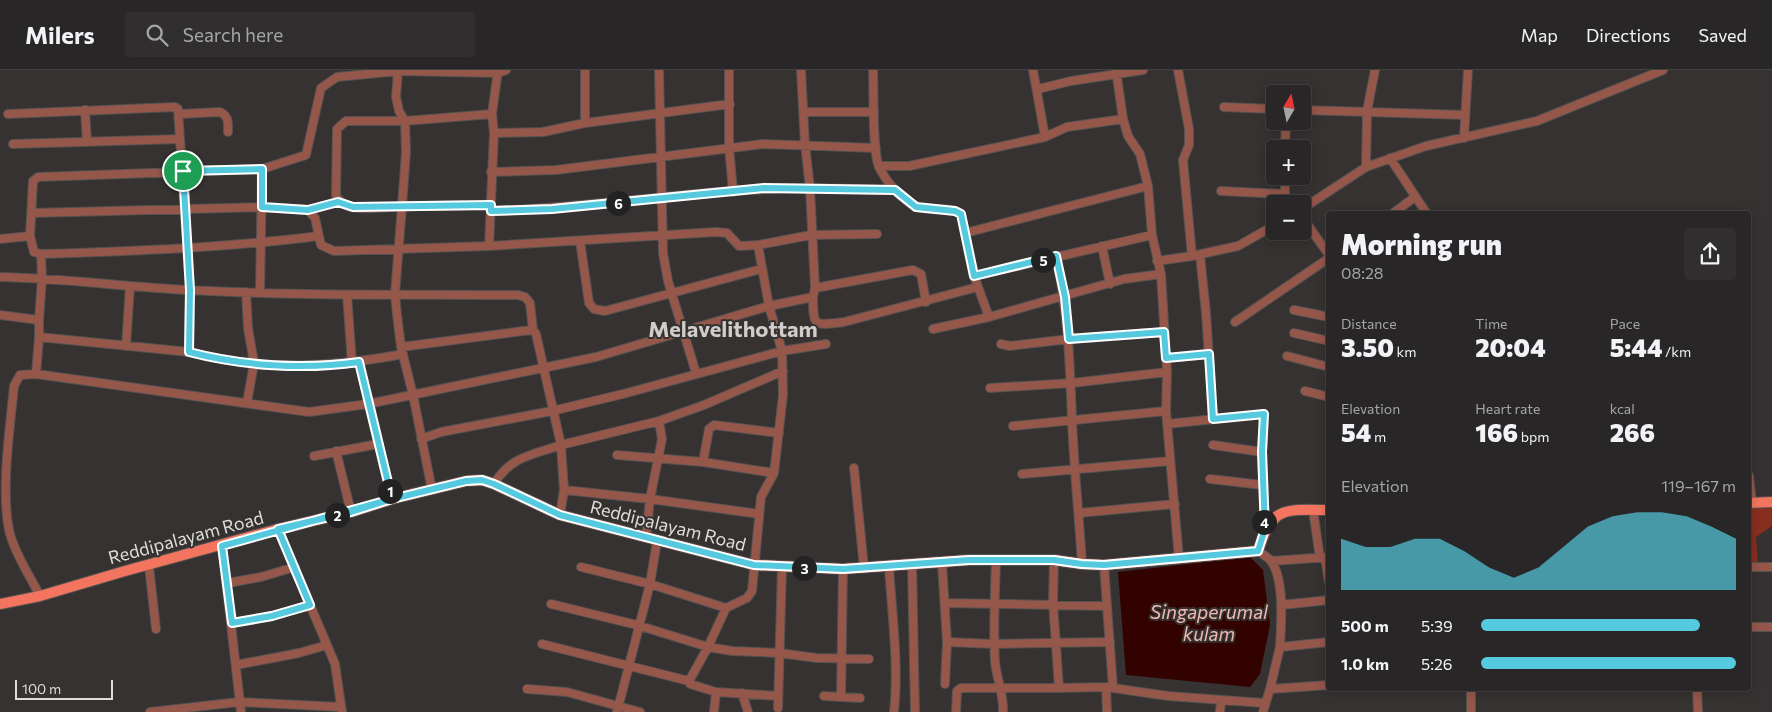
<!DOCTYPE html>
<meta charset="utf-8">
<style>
body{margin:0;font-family:Commissioner,sans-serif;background:#302e2e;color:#f1f3f6;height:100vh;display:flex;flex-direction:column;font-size:19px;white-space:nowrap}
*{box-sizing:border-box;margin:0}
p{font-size:16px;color:#a5a5a7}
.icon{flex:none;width:28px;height:28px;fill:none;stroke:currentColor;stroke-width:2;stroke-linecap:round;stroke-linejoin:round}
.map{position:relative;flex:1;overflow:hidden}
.details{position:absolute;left:1326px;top:141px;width:425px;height:480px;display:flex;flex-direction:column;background:#282626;border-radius:5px;box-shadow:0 2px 12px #0003,0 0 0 1px #444343}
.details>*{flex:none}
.needle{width:32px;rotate:9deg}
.tools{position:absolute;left:1266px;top:15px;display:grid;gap:10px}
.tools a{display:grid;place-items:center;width:45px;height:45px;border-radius:5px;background:#282626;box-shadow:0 2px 12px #0003,0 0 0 1px #444343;font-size:25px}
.scale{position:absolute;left:15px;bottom:12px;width:98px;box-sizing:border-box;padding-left:5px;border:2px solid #dfdddc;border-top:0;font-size:14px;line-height:18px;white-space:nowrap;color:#dfdddc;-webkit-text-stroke:4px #363232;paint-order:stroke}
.pin{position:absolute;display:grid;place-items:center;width:42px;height:42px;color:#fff;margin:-21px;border:2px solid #fff;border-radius:50%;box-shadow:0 1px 5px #0007}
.km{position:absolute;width:25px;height:25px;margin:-12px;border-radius:50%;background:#222;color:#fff;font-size:14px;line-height:25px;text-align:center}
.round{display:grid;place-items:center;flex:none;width:52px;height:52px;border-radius:5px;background:#302e2e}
.head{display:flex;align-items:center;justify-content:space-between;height:85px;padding:0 15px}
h1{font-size:28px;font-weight:800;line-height:38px}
.figures{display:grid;grid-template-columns:repeat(3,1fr);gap:8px;height:85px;padding:5px 15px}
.figures div{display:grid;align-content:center}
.figures b{font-size:25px;font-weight:800}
.figures small{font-size:14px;font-weight:400}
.figures p{font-size:14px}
.chart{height:140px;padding:10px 15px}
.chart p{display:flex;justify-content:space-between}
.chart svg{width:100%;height:90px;margin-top:5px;fill:#55cadf;opacity:.7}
ul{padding:0 15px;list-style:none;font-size:16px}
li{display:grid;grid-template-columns:80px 60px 1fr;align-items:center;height:38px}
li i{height:12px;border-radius:6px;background:#55cadf}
header{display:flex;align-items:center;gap:30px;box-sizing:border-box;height:70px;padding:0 25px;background:#282626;border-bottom:1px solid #444343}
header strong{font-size:24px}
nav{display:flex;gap:28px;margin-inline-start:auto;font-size:18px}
.search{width:350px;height:45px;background:#302e2e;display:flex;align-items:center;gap:12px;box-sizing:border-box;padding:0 18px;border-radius:5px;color:#a5a5a7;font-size:19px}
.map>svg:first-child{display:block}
</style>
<header>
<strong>Milers</strong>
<div class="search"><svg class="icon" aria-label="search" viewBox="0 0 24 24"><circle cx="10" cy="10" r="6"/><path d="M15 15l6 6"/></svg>Search here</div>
<nav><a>Map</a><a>Directions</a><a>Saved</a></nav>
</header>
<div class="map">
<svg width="1772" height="642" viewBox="0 0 1772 642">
<rect width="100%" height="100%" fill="#363232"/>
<path fill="#882e1f" d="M1772 435V456L1756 467 1758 497H1749V436Z"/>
<path fill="#320200" d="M1250 487 1263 500 1270 555 1260 604 1250 617 1126 605 1118 502Z"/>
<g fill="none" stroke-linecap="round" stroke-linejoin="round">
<defs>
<path id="minor" d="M398 0 396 27 399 41 405 51 406 82 402 136C384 137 343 145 336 125L337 59 346 51H405L492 44
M585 0V53
M659 0 663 183 668 211 696 303
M729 0V76L733 122
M873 0C874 21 872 80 879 97 886 111 901 130 916 136 930 143 947 135 961 144L974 206 1152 165
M1033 0 1045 67
M1116 0 1123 49 1128 66 1140 84 1148 116 1152 165 1161 204 1167 302 1166 341 1179 489
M1178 0 1189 59V75L1183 90 1192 186
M1038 19 1071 11 1143 0
M1224 37 1275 39
M85 40 87 72
M1302 40 1465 45
M804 42H874
M8 44 175 37 178 39 190 220 189 282C262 301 329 298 403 284
M180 44 220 42C229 46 228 53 228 62
M494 63 543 62 585 53 730 34
M1464 68 1468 0
M13 74 180 69
M1285 79 1286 51
M1390 88 1427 144
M879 96H909L1045 67 1067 57 1123 49
M1366 97 1367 41 1375 0
M262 99 306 85 321 18 337 7 398 1 498 3 506 0
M491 102 556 100 763 74 876 78
M1285 106V129L1290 134
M1221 121 1285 124
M1302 139 1366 97 1426 76 1537 51 1663 0
M308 140 338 132
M491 141C597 138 703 118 810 118L805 75 801 0
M32 143 262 137 308 140 315 148 321 175 334 181 489 176 716 162 727 163 739 176 758 175
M1392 144 1415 127
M1302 147 1329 185
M965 163 1148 116
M0 169 30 166
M580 171 589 233 594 239 605 241 761 199
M489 176 494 63 492 44 498 0
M1102 176 1110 214
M1200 185 1206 243 1213 349
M1056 186C1068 241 1070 294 1072 350 1074 398 1079 446 1082 494
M1157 191 1192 186 1238 176 1275 155
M974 206 989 247 1124 209 1161 204
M0 207C63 208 126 217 189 220 298 226 408 224 518 225L525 227 530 233 533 260
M815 218 810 118 895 120
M246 222 248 258 254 293 247 333
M260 222 262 99 38 107 33 111 30 166 34 182 41 184C134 181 226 178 318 166
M347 225 352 293
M813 227C813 257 814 256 844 252L978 217
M1294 240 1329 247
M0 245 39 250V267
M39 250 42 208 41 184
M1235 252 1329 188
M933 259 989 247
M1294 263 1329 271
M1001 274 1010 276 1069 269 1164 262
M126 276 130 216
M401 277 523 261 533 260 536 264 561 375C532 385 511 386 494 414
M1287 286 1329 297
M1166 288 1209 284
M359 292 392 429
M36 304 39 267 189 282
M990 318 1072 313 1167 302
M1305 321 1329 327
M659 351 704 335 783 301
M1167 354 1264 344 1262 382 1265 459
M1013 356 1166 341
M421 369 441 362 552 341 623 324 782 281 826 274
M1213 375 1262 382
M336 381 351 442
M617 385 703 392 774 403
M314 386 378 374
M703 392 709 359 714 355 779 363
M854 398 864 498
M1022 404 1170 391
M1749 406 1752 433
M1210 409 1263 415
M432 420 413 325 401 277 397 245 395 224 402 136 491 135
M564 420 561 375 659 351 662 369 650 429 646 468
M1313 440 1320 488
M1079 443 1175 434
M560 445 564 420 650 429 759 444
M278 459 335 594 342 642
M222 475 241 642
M1258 481C1262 484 1268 487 1271 491 1285 510 1281 554 1280 577L1329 572
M1325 488 1329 512
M996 490C995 524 993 558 995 592 997 610 1004 625 1003 642
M1054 490 1053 533 1059 618 1106 617 1168 626 1264 633
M1271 491 1329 487
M942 493 947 572 945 614
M912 495 915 642
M1104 495 1113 618
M149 496 156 559
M581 497 650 514 726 538 747 528 752 521 761 427 774 403 783 325 782 281 769 236 758 175 811 165 877 164
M889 497C892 545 899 594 894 642
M1749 497H1772
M228 513 261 507 295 497
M40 526C30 506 16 486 10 464 0 424 10 358 14 316L20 305 36 304 309 342 368 334 596 287 769 236 813 227 815 218 913 200 921 204 926 232
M945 533 1107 536
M551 534 637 555 708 577 732 581 779 583 817 588 869 589
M1281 535 1329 530
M726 538 708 577 689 611 690 614 716 622 778 626
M232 553 272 546 310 535
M1749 557H1772
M947 572 994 574 1110 572
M542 574 689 611
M236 595 299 583 327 575
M1106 617 1107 642
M527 619 567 622 640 642
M1270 619 1280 577
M1697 619 1698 642
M742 623 748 642
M824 626 860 628
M841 627 843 499
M778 638 782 497
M150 642 239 632 341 637
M617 642 650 514 657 471
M714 642 716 622
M956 642 957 621 961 618H1059
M1220 642 1221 630
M1263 642 1270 619 1329 615
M1471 642V619"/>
<path id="major" d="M1749 433 1772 432
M0 534 40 526 125 501 278 459 351 442 392 429 466 411 482 410 494 414 560 445 754 495 843 499 969 490H1054L1082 494 1104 495 1258 481C1272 435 1285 440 1329 440"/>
</defs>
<use href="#minor" stroke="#545151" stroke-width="10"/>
<use href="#major" stroke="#545151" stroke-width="12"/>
<use href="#minor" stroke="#96574b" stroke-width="8"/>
<use href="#major" stroke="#f4755f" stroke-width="10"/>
</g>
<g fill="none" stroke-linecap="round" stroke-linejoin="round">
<defs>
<path id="route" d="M183 101 190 220 189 282C243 296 304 300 359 292L392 429 351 442 278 459 310 535 272 546 232 553 222 476 392 429 466 411 482 410 494 414 560 445 754 495 843 499 969 490H1054L1082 494 1104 495 1258 481 1265 459 1262 382 1264 344 1213 349 1209 284 1166 288 1164 262 1069 269 1065 227 1056 186 974 206 961 144 955 141 916 137 895 120 764 118 552 139 491 141V135L353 137 338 132 308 140 262 137V99L183 101"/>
</defs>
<use href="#route" stroke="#fff" stroke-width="10"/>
<use href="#route" stroke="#55cadf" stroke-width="6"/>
</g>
<g text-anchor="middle" stroke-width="4" stroke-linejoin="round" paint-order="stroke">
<g font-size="18" fill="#dfdddc" stroke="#363232">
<text transform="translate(668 456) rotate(14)" y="6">Reddipalayam Road</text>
<text transform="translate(186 468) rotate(-15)" y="6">Reddipalayam Road</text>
</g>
<g font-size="19" font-style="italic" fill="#efb9af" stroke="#363232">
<text x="1209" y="549">Singaperumal<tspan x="1209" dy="22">kulam</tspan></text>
</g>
<g font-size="22" font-weight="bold" fill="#d1cdcc" stroke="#363232">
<text x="733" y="267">Melavelithottam</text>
</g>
</g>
</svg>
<div class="tools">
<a><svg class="needle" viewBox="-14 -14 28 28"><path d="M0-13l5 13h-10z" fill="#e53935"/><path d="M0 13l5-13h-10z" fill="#a5a5a7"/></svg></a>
<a>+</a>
<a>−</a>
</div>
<div class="scale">100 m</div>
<div class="pin" style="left:183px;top:101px;background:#1e9e55"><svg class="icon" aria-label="arrive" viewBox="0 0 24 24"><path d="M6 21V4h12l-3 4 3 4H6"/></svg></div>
<b class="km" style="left:390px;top:421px">1</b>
<b class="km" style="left:337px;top:445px">2</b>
<b class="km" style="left:804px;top:498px">3</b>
<b class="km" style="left:1264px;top:452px">4</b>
<b class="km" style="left:1043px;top:190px">5</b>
<b class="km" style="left:618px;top:133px">6</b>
<section class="details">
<div class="head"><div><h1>Morning run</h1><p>08:28</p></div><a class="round"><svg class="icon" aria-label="share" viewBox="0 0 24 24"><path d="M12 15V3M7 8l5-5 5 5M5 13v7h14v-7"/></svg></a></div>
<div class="figures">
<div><p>Distance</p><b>3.50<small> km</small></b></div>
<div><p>Time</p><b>20:04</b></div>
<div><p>Pace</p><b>5:44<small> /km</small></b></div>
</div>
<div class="figures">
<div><p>Elevation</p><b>54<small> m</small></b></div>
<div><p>Heart rate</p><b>166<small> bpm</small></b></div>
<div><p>kcal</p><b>266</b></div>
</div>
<div class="chart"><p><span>Elevation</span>119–167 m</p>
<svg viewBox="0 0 160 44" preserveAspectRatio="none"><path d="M0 44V19L10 23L20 23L30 19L40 19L50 25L60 33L70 38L80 33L90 23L100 13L110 8L120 6L130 6L140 8L150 13L160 19V44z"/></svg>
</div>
<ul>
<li><b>500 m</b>5:39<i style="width:86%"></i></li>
<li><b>1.0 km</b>5:26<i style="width:100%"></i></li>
</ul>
</section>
</div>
